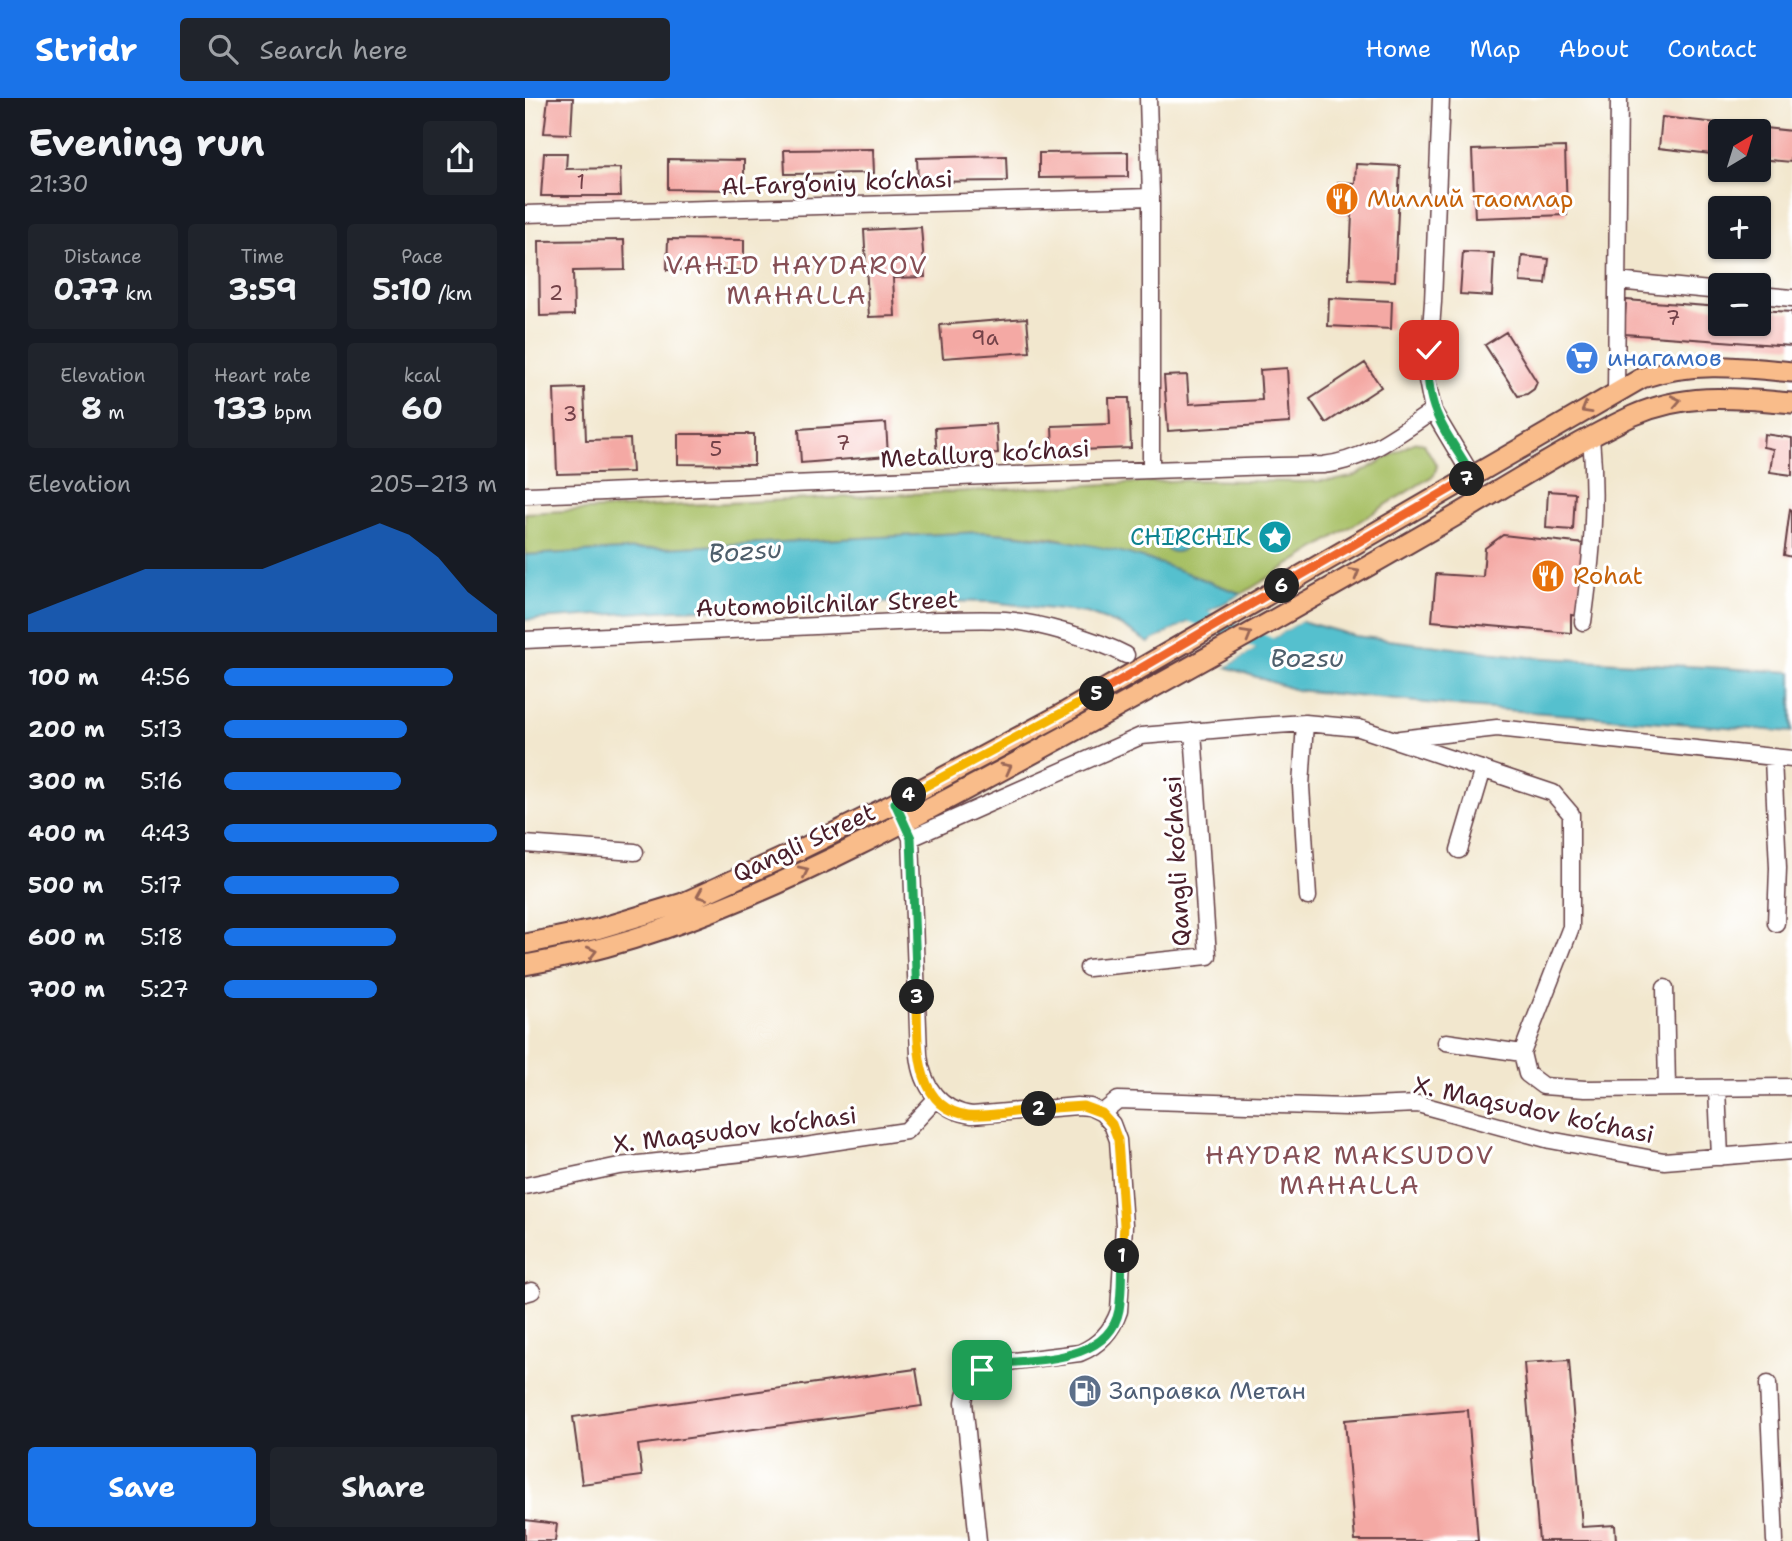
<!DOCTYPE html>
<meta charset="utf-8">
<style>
body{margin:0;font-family:"Shantell Sans",sans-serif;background:#20242c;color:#f1f3f6;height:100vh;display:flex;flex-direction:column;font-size:26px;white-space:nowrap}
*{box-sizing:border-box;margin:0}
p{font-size:23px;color:#9ea1a6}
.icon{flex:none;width:38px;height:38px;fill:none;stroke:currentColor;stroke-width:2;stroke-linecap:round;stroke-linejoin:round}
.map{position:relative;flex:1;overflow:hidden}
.details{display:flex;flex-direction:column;background:#171b24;width:525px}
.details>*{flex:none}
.needle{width:46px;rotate:38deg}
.buttons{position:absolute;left:1183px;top:21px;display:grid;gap:14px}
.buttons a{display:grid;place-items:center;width:63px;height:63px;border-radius:7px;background:#171b24;box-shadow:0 2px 5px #0004;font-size:35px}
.pin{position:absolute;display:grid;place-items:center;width:60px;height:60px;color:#fff;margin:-30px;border-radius:14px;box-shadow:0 4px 10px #0006}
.km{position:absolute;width:35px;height:35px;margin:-18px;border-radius:50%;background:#222;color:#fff;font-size:19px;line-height:35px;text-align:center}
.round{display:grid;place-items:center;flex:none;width:74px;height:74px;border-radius:7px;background:#20242c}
.head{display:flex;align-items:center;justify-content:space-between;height:119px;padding:0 28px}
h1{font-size:38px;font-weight:700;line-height:52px}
.figures{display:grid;grid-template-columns:repeat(3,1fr);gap:10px;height:119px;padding:7px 28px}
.figures div{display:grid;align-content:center;border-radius:7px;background:#20242c;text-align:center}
.figures b{font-size:30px;font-weight:700}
.figures small{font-size:19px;font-weight:400}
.figures p{font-size:19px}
.chart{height:196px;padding:14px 28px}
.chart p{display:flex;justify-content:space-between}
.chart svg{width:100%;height:126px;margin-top:7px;fill:#1a73e8;opacity:.7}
.cta{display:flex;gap:14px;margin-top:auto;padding:14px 28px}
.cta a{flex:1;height:80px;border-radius:7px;background:#1a73e8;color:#fff;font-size:28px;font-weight:700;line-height:80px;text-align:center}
.cta a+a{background:#20242c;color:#f1f3f6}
ul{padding:0 28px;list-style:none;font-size:23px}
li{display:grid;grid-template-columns:112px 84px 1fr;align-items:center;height:52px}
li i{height:18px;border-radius:9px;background:#1a73e8}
header{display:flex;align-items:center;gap:42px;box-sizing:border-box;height:98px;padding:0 35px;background:#1a73e8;color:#fff}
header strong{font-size:33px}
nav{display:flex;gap:38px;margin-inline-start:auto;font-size:24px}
.search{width:490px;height:63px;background:#20242c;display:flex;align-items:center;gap:18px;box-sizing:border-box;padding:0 24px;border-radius:7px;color:#9ea1a6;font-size:26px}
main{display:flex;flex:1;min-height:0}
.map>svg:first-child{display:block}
</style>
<header>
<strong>Stridr</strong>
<div class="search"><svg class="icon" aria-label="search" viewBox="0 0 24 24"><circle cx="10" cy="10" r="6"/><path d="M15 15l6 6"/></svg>Search here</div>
<nav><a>Home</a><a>Map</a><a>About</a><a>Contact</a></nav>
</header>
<main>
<section class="details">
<div class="head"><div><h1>Evening run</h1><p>21:30</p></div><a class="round"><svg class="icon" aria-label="share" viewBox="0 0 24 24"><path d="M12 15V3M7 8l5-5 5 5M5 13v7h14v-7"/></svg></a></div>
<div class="figures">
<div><p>Distance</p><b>0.77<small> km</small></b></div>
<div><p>Time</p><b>3:59</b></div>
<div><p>Pace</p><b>5:10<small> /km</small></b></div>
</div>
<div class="figures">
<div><p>Elevation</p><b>8<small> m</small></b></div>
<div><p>Heart rate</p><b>133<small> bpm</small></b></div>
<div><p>kcal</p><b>60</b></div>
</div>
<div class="chart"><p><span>Elevation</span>205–213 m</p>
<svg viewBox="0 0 160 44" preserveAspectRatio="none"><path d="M0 44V38L10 34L20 30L30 26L40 22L50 22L60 22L70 22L80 22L90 18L100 14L110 10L120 6L130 10L140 18L150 30L160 38V44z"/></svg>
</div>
<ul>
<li><b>100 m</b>4:56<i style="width:84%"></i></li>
<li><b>200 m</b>5:13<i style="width:67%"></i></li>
<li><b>300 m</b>5:16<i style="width:65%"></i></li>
<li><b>400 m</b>4:43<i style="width:100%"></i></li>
<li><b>500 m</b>5:17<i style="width:64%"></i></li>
<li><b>600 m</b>5:18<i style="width:63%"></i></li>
<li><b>700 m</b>5:27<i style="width:56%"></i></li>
</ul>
<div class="cta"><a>Save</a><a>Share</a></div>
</section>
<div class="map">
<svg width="1267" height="1443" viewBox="0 0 1267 1443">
<rect width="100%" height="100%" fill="#fff"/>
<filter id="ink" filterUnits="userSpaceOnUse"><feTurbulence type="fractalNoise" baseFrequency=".0143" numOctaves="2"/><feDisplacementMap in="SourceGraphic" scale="14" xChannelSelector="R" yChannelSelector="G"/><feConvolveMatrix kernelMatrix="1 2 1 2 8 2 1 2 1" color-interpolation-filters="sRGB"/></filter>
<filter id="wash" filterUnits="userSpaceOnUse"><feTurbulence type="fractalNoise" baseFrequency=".00686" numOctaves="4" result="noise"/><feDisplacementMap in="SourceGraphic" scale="28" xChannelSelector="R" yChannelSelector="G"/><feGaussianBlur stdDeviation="1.57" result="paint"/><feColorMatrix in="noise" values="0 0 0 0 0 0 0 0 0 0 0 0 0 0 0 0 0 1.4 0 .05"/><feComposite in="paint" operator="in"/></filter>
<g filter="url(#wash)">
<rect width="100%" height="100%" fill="#f2e7ce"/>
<path fill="#a7c065" stroke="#787048" stroke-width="2" d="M893 344 899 346 912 368 909 377 717 496 622 461 526 439 456 434 0 457V415L666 382 779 384 812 382 830 378 888 345Z"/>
<path fill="#54c0ce" stroke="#4f707c" stroke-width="2" d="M638 442a12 12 0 1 1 24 0a12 12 0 1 1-24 0Z
M456 434C512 438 567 444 621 461 654 471 685 485 717 496L624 545 595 527 561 515 466 504 410 503 149 512 0 522V457Z
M776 523 830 538 1004 559 1267 574V634L941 609 771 592 701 569Z"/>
<path fill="#f2e7ce" d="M720 495 719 499 628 547 624 545Z
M775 520 780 521 701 569H697Z"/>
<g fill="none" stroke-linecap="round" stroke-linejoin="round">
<path stroke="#54c0ce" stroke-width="16" d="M657 512 760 554"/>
</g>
<g id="blocks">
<path fill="#f4a9a4" d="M23 0H48L46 36 19 35Z
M1137 19 1267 33 1266 64 1234 61V33H1195V57L1134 50Z
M1040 49 1042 117 950 120 947 52Z
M348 51 349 75 260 76 259 52Z
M603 54V79L514 80V55Z
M19 55H42L41 71 95 70 96 98H16Z
M481 58 482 83 393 84 392 60Z
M143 61 219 62V92L143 91Z
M831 66 875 68 870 183 824 181 827 117 812 116 813 84 830 85Z
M396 129 400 179 368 180 370 218 344 219 339 132Z
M143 141 219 142V172H142Z
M99 142 100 172 48 173 49 217 15 218 14 143Z
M938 154 969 155 967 198 935 196Z
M997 158 1024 161 1021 186 995 184Z
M804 200 867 203 866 231 803 228Z
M1101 202 1195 209V226H1234V212L1267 214V248L1099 236Z
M502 220 505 254 418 260 415 227Z
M981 234 1012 284 1009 291 1002 296 993 298 960 247Z
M840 265 856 289 801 325 785 301Z
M762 270 765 325 643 333 639 278 662 277 664 306 737 302 735 272Z
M59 290 61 342 105 341 107 374 32 376 29 291Z
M584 300H604L606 350 528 353 527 328 585 326Z
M361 325 363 358 276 365 274 331Z
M471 326 473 355 412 359 410 330Z
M153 336H229V367L153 366Z
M1239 336 1267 340V377L1245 374 1248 351 1238 349Z
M1023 393 1050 395 1048 432 1021 430Z
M1265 411 1267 412V459L1259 457Z
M978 437 1060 446 1052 518 1046 517V535L907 523 911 476 958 479 960 450Z
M1044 1262 1057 1429 1090 1427 1091 1443H1014L999 1265Z
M391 1271 397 1308 113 1347 117 1378 57 1386 48 1319Z
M943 1312 953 1443H830L820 1322Z
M0 1422 32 1426 30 1443H0Z"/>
</g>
</g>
<g filter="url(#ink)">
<use href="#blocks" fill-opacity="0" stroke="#633d43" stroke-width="2"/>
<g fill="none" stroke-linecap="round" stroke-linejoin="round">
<defs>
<path id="minor" d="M623 0 626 99V371
M916 0 908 204 902 282 908 313 947 378
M0 116 626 99
M1092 183 1195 193
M1234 197 1267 200
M1091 293 1094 0
M0 397C266 387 532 373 798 367 840 363 874 335 908 313
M1058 524C1067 459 1072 404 1066 339
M0 542 413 522C435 522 458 521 480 522 514 525 571 541 601 557
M780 625 776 688 783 799
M875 641 972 630 1267 661
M1248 660 1253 770 1251 825
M382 731 386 740 394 957C397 988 415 1013 447 1017L552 1008 565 1009 577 1015 587 1026 593 1042 599 1127 594 1213C587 1233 574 1247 555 1255 538 1257 522 1259 505 1261 474 1265 444 1265 439 1304L453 1443
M386 740 616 638 735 628 780 625 834 630 1028 695 1046 716V829L997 955 1002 976 1018 988 1060 991 1267 989
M0 746 110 754
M934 752 958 671
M563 870 683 858 668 633
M1140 890 1142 990
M921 944 997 955
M1192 990 1195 1059
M577 1015 593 1002 822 1009 893 1006 1025 1042 1139 1063 1267 1053
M0 1088 94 1068 267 1050 381 1033 412 1000
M0 1195 7 1193
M1243 1286 1250 1443"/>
<path id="major" d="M0 846 72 831 158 805 266 756 370 705 535 617 1117 280C1166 263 1216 269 1267 274
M0 867C156 840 299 767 438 693 594 610 748 523 901 435 970 396 1036 352 1107 318 1162 294 1209 300 1267 305"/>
</defs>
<use href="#minor" stroke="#633d43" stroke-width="19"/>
<use href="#major" stroke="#633d43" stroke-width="23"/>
<use href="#minor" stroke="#fff" stroke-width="16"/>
<use href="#major" stroke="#f9bc8a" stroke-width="19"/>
</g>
<defs><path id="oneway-chevron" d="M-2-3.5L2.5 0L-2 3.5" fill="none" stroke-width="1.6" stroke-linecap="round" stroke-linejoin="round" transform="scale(1.75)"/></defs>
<g stroke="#996656">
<use href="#oneway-chevron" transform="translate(1151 303) rotate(-12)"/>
<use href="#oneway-chevron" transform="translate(1061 311) rotate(150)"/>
<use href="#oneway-chevron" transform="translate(830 475) rotate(-30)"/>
<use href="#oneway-chevron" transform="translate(722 537) rotate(-30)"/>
<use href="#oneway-chevron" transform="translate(482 670) rotate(-28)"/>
<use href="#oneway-chevron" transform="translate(279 773) rotate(-25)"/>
<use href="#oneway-chevron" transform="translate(176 797) rotate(157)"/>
<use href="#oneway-chevron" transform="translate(67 854) rotate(-14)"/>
</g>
</g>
<g fill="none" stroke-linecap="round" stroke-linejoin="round" filter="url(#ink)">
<defs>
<path id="split-1" d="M457 1272 470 1266C510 1261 584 1265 594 1212 597 1195 596 1176 597 1158"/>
<path id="split-2" d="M514 1011 558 1008 577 1015 587 1026 593 1042 599 1127 597 1158"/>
<path id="split-3" d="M392 899C393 939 387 1011 443 1017 465 1019 491 1013 514 1011"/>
<path id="split-4" d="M384 697 370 705 386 740 392 899"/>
<path id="split-5" d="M384 697 572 596"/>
<path id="split-6" d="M572 596 757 488"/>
<path id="split-7" d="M757 488 942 381"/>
<path id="split-8" d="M904 252C898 310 919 330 947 377L942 381"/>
</defs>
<use href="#split-1" stroke="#fff" stroke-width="14"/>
<use href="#split-2" stroke="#fff" stroke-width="14"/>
<use href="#split-3" stroke="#fff" stroke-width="14"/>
<use href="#split-4" stroke="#fff" stroke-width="14"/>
<use href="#split-5" stroke="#fff" stroke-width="14"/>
<use href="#split-6" stroke="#fff" stroke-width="14"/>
<use href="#split-7" stroke="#fff" stroke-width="14"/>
<use href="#split-8" stroke="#fff" stroke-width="14"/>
<use href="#split-1" stroke="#22a559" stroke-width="9"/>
<use href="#split-2" stroke="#f5b400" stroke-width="9"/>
<use href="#split-3" stroke="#f5b400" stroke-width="9"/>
<use href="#split-4" stroke="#22a559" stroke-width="9"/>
<use href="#split-5" stroke="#f5b400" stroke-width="9"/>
<use href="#split-6" stroke="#f0652b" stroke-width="9"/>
<use href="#split-7" stroke="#f0652b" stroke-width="9"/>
<use href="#split-8" stroke="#22a559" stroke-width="9"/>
</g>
<defs>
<symbol id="restaurant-disc" viewBox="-11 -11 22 22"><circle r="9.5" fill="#e8710a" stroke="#fff"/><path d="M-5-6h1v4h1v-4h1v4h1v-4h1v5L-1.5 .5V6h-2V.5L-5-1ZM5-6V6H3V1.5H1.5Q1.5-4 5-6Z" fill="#fff"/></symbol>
<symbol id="supermarket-disc" viewBox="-11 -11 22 22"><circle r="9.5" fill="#3f7fe0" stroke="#fff"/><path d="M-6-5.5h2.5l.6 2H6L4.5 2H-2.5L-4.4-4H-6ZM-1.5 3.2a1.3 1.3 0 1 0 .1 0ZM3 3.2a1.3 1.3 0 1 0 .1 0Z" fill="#fff"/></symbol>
<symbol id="sight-disc" viewBox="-11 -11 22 22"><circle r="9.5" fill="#0f9aa8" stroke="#fff"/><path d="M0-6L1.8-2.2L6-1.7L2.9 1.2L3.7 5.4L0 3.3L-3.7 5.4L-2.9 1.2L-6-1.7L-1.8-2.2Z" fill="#fff"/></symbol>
<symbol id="fuel-disc" viewBox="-11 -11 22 22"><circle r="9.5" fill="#5c6f8a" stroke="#fff"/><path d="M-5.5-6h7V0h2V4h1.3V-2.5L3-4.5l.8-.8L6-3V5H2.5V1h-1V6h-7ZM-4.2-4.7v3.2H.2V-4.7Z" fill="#fff"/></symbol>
</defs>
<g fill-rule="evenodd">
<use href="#restaurant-disc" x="798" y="82" width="38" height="38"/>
<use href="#supermarket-disc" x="1038" y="241" width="38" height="38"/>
<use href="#sight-disc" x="731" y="420" width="38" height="38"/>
<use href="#restaurant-disc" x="1004" y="459" width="38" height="38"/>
<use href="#fuel-disc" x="541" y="1274" width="38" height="38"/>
</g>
<g text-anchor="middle" stroke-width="6" stroke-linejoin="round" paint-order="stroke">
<g font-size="21" fill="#744249">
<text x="56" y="91">1</text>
<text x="31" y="202">2</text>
<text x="1148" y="227">7</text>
<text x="460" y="247">9а</text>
<text x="45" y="323">3</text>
<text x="318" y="352">7</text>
<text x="191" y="358">5</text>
</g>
<g font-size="24" fill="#4a1f2b" stroke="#fff">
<text transform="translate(312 85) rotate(-2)" y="8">Al-Farg‘oniy ko‘chasi</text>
<text transform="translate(460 356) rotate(-3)" y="8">Metallurg ko‘chasi</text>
<text transform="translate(302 506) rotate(-2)" y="8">Automobilchilar Street</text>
<text transform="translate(279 745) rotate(-25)" y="8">Qangli Street</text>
<text transform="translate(652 763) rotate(-93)" y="8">Qangli ko‘chasi</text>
<text transform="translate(1009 1012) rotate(12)" y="8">X. Maqsudov ko‘chasi</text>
<text transform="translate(210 1032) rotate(-7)" y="8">X. Maqsudov ko‘chasi</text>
</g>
<g font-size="24" fill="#c56008" stroke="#fff" text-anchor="start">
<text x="842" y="109">Миллий таомлар</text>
<text x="1048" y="486">Rohat</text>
</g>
<g font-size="24" fill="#366cbe" stroke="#fff" text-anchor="start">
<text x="1082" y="268">инагамов</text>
</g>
<g font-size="24" fill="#0d838f" stroke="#fff" text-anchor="end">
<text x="726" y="447">CHIRCHIK</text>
</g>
<g font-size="24" fill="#4e5e75" stroke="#fff" text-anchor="start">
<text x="584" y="1301">Заправка Метан</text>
</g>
<g font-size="26" letter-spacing="2" fill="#864f55" stroke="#fff">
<text x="272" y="176">VAHID HAYDAROV<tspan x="272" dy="30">MAHALLA</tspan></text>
<text x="825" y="1066">HAYDAR MAKSUDOV<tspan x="825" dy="30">MAHALLA</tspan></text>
</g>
<g font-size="26" font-style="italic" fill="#4e5f6c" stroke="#fff">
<text transform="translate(220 453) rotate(-4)" y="9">Bozsu</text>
<text x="782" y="569">Bozsu</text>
</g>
</g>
</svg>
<div class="buttons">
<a><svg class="needle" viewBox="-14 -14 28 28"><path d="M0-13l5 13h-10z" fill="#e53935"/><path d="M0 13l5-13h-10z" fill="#9ea1a6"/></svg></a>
<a>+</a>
<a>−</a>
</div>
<div class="pin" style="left:457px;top:1272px;background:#1e9e55"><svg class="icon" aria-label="arrive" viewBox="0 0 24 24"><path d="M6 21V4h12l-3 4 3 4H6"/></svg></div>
<div class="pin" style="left:904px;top:252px;background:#d93025"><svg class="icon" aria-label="check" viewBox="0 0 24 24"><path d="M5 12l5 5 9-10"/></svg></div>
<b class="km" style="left:597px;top:1158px">1</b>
<b class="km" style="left:514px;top:1011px">2</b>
<b class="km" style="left:392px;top:899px">3</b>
<b class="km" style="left:384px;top:697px">4</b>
<b class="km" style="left:572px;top:596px">5</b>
<b class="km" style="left:757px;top:488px">6</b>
<b class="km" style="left:942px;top:381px">7</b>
</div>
</main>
